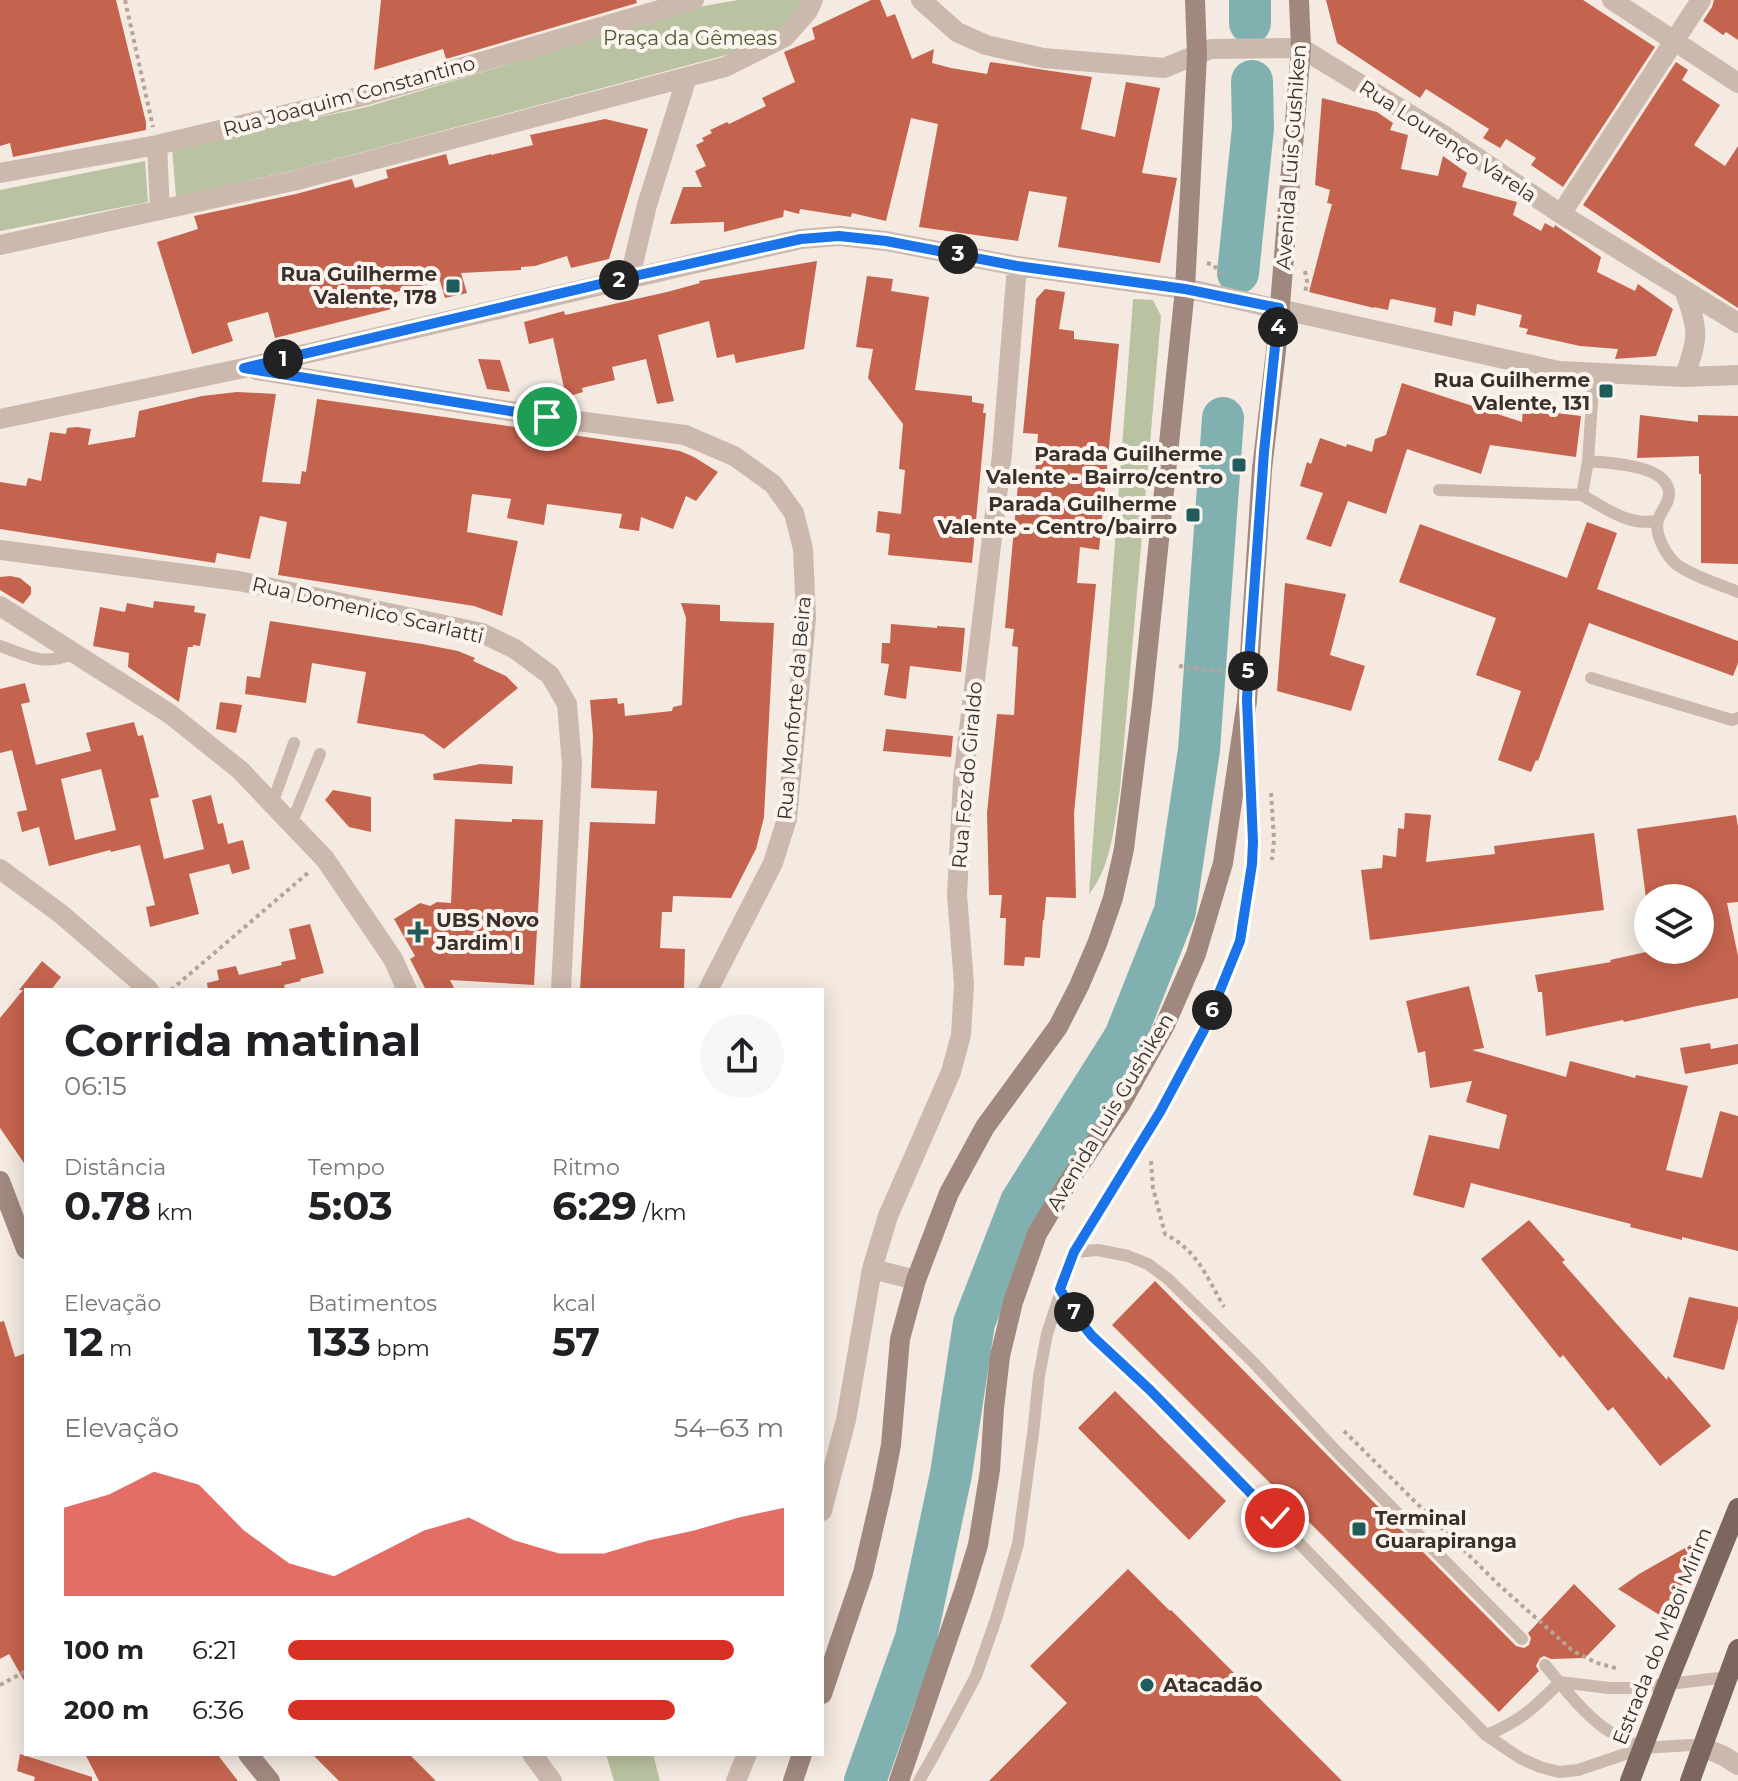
<!DOCTYPE html>
<html lang="pt">
<meta charset="utf-8">
<style>
body{margin:0;font-family:Montserrat,sans-serif;background:#f6f6f6;color:#202124;height:100vh;display:flex;flex-direction:column;font-size:30px;white-space:nowrap}
*{box-sizing:border-box;margin:0}
p{font-size:26px;color:#757577}
.icon{flex:none;width:44px;height:44px;fill:none;stroke:currentColor;stroke-width:2;stroke-linecap:round;stroke-linejoin:round}
.map{position:relative;flex:1;overflow:hidden}
.side{position:absolute;left:24px;top:988px;width:800px;height:768px;display:flex;flex-direction:column;background:#fff;border-radius:0px;box-shadow:0 4px 20px #0003}
.side>*{flex:none}
.fabs{position:absolute;left:1634px;top:884px;display:grid;gap:16px}
.fabs a{display:grid;place-items:center;width:80px;height:80px;border-radius:50%;background:#fff;box-shadow:0 4px 20px #0003;font-size:40px}
.pin{position:absolute;display:grid;place-items:center;width:68px;height:68px;color:#fff;margin:-34px;border:4px solid #fff;border-radius:50%;box-shadow:0 2px 8px #0007}
.km{position:absolute;width:40px;height:40px;margin:-20px;border-radius:50%;background:#222;color:#fff;font-size:22px;line-height:40px;text-align:center}
.round{display:grid;place-items:center;flex:none;width:84px;height:84px;border-radius:42px;background:#f6f6f6}
.head{display:flex;align-items:center;justify-content:space-between;height:136px;padding:0 40px}
h1{font-size:44px;font-weight:700;line-height:60px}
.stats{display:grid;grid-template-columns:repeat(3,1fr);gap:12px;height:136px;padding:8px 40px}
.stats div{display:grid;align-content:center}
.stats b{font-size:40px;font-weight:700}
.stats small{font-size:22px;font-weight:400}
.stats p{font-size:22px}
.chart{height:224px;padding:16px 40px}
.chart p{display:flex;justify-content:space-between}
.chart svg{width:100%;height:144px;margin-top:8px;fill:#d93025;opacity:.7}
ul{padding:0 40px;list-style:none;font-size:26px}
li{display:grid;grid-template-columns:128px 96px 1fr;align-items:center;height:60px}
li i{height:20px;border-radius:10px;background:#d93025}
.map>svg:first-child{display:block}
</style>
<div class="map">
<svg width="1738" height="1781" viewBox="0 0 1738 1781">
<rect width="100%" height="100%" fill="#f4eae1"/>
<path fill="#bac3a1" d="M738 0H805L778 35 726 55 295 170 176 197 172 148 367 107 698 7Z
M145 161 148 202 0 231V190Z
M1133 299 1153 300 1161 316 1120 789C1114 824 1112 866 1089 894Z
M606 1754H653L660 1781H614Z"/>
<g fill="none" stroke-linecap="round" stroke-linejoin="round">
<path stroke="#80b1b0" stroke-width="42" d="M1250 0V23
M1238 273 1253 128 1252 81
M865 1781 916 1638 951 1474 974 1323 1021 1202 1125 1037 1175 911 1199 750 1223 418"/>
</g>
<path fill="#c5644e" fill-rule="evenodd" d="M0 0H116L146 122V130L13 157 10 143 0 146Z
M381 0H636L637 3 446 59 443 49 374 70Z
M871 0H880L887 17 895 14 912 59 934 49 932 63 951 68 987 74 990 62 1092 77 1081 129 1115 137 1126 82 1160 88 1142 173 1177 178 1160 263 1058 247 1067 197 1029 191 1018 241 919 227 938 124 911 118 886 221 852 213 851 217 800 209 799 214 784 210 783 217 724 232V222L670 224 683 187H702L695 171 706 166 696 145 704 141 702 138 712 133 710 130 727 122 729 124 766 106 762 98 795 82 784 52 815 39 812 28Z
M1326 0H1583L1655 47 1563 187 1531 165 1536 158 1506 139 1500 148 1483 138 1489 129 1426 89 1420 98 1337 43Z
M1714 0H1738V40L1726 32 1723 35 1703 21 1712 7Z
M1676 62 1688 70 1682 80 1720 105 1694 145 1725 166 1738 146V308L1672 265 1583 205Z
M1322 98 1377 112 1393 123 1390 130 1408 135 1401 169 1438 176 1443 156 1467 173 1462 187 1517 202 1513 215 1541 231 1545 223 1554 228 1555 225 1601 257 1597 272 1635 291 1638 284 1673 309 1656 356 1615 359 1618 349 1580 346 1526 334 1528 329 1519 327 1522 315 1477 304 1475 316 1454 311 1452 326 1434 322 1436 308 1392 299 1390 300 1388 310 1374 307V308L1309 292 1332 204 1327 203 1330 190 1315 185Z
M605 119 648 129 609 259 571 268 567 256 535 266 521 267V270L461 273 467 293 445 298 440 281 392 293 396 308 275 338 268 312 227 323 233 341 192 354 157 242 198 229 194 216 296 194 352 179 355 188 388 178 386 170 446 154 449 165 491 154V155L533 145 530 135Z
M817 261 804 349 736 363 734 354 717 358 709 321 658 335 674 401 657 404 646 359 612 367 615 380 582 388 583 392 566 397 553 338 529 344 524 322 564 311 565 315 667 292 700 283 699 281Z
M867 276 893 279 891 291 929 297 915 390 972 396V402L984 404 983 413H986L972 563 888 555 890 534 876 532 878 511 901 514 905 470 899 469 903 424 868 378 873 349 856 347Z
M1045 289 1065 292 1059 329 1074 331V339L1119 344 1099 550 1080 547 1077 583 1096 584 1074 814 1076 898 1046 897 1044 920H1043L1040 958 1025 957 1024 966 1004 965 1006 918H1000L1002 895H989L987 813 997 714 1014 715 1018 647 1012 646 1014 629 1005 628 1019 473 1035 475 1038 434 1023 433 1036 299Z
M478 359 500 360 510 392 487 389Z
M1402 383 1522 422 1523 409 1581 416 1576 457 1490 445 1481 474 1407 449 1386 514 1348 501 1331 547 1306 539 1323 493 1300 486 1307 462 1311 464 1320 438 1346 447 1347 444 1372 452 1375 439 1386 435Z
M237 392 276 394 262 482 300 484 302 471 306 472 317 399 663 448 680 451 694 457 718 472 696 501 686 496 673 529 641 517 639 531 619 528 622 514 547 504 544 525 507 518 511 499 472 494 467 532 518 541 502 616 474 606 278 575 287 522 260 516 250 559 217 553 215 563 0 529V482L26 486 28 478 41 481 50 432 66 434 67 428 77 427 91 429 88 445 135 437 139 411 202 396Z
M1640 415 1698 422V415L1738 416V564L1701 563V474H1699V456L1637 458Z
M1587 522 1617 533 1597 589 1738 641V663L1733 676 1589 623 1538 761 1536 760 1531 772 1498 760 1521 691 1476 675 1496 618 1399 582 1420 524 1567 578Z
M10 576 20 578 31 587V594L23 604 0 590V577Z
M1285 583 1346 594 1330 655 1365 666 1351 711 1277 691Z
M154 601 195 606 194 612 206 614 200 646 193 645V647H188L179 702 128 667 129 653 93 646 100 607 125 612 127 603 153 608Z
M681 603 720 605V621L774 623 764 817 756 849 731 898 673 896 672 912H662L660 948 685 949 684 990H580L590 822 655 824 657 791 591 788 593 736 590 700 617 698 618 704 624 703 625 716 672 711 673 707 682 705 686 618Z
M270 621 422 644 458 651 475 658 473 661 506 676 518 688 444 749 423 734 357 723 366 672 312 663 306 703 245 694 247 676 260 678Z
M891 624 937 628V626L965 628 961 672 910 666 906 699 884 695 889 664 881 663 882 643H890Z
M25 683 30 702 21 704 36 765 91 751 86 733 134 722 138 736 143 735 159 797 150 799 164 859 204 849 192 800 211 795 218 824 223 823 228 844 243 840 250 869 232 874 229 864 189 874 199 914 150 927 146 907 155 905 140 845 111 852 110 850 49 866 39 827 22 832 17 812 27 810 12 750 0 753V689ZM101 769 116 830 75 840 61 779Z
M220 702 242 705 236 733 216 729Z
M886 729 953 736 951 757 883 751Z
M480 764 513 766 512 784 434 780 433 774Z
M333 790 371 797V832L349 827 325 800Z
M1405 813 1431 815 1426 862 1495 854 1494 846 1594 833 1604 910 1370 940 1361 870 1382 868 1383 855 1396 857 1398 828 1404 829Z
M1736 815 1738 827V902L1727 903 1738 956V998L1697 1006 1624 1022 1623 1020 1546 1036 1542 992H1538L1535 975 1611 962 1610 960 1655 950H1700V898H1646L1637 829Z
M455 819 512 822V819L543 820 534 985 450 980 455 990H426L410 959 415 956 394 919 420 903 430 906 437 902 451 903Z
M310 924 324 973 300 979 301 981 284 985 285 990H208L207 983 219 980 217 970 236 966 239 975 282 965 281 962 296 959 289 929Z
M42 961 61 977 51 990H26V1166L0 1128V1018L23 990H19Z
M1469 986 1484 1048 1472 1050 1566 1077 1570 1061 1635 1078 1636 1075 1688 1086 1666 1170 1702 1178 1720 1111 1738 1116V1251L1682 1237V1240L1630 1227 1631 1224 1471 1183 1464 1208 1413 1195 1429 1135 1499 1149 1507 1115 1466 1102 1472 1081 1430 1088 1425 1051 1418 1053 1406 1001Z
M1710 1043 1711 1049 1738 1044V1064L1685 1074 1680 1048Z
M1529 1220 1565 1260 1562 1262 1623 1331 1667 1380 1668 1376 1711 1426 1660 1466 1613 1407 1608 1411 1563 1355 1560 1358 1481 1259Z
M1155 1281 1516 1646 1524 1648 1529 1645 1531 1638 1528 1633 1574 1584 1616 1626 1585 1658 1551 1659 1544 1656 1540 1658 1536 1666 1539 1671 1499 1712 1112 1325Z
M1689 1297 1738 1307V1319L1724 1370 1673 1357Z
M4 1321 15 1357 26 1353V1684L9 1654 0 1659V1322Z
M1115 1391 1226 1501 1189 1540 1078 1428Z
M1699 1540 1669 1621 1618 1589 1639 1574Z
M1128 1569 1170 1611 1171 1610 1342 1781H989L1067 1703 1030 1666Z
M20 1754 92 1777V1781H34L35 1777 17 1771Z
M85 1754H217L238 1781H99Z
M312 1754H409L436 1781H339Z"/>
<g fill="none" stroke-linecap="round" stroke-linejoin="round">
<path stroke="#b8a397" stroke-width="4" stroke-dasharray="4 4" stroke-linecap="butt" d="M125 0 153 127
M1207 263 1214 265 1220 274
M1305 271 1307 281 1305 294
M1179 666 1224 672
M1271 793 1274 840 1272 860
M171 990 309 872
M1151 1161 1153 1188 1165 1234C1198 1251 1206 1276 1224 1307
M1344 1431 1499 1585 1573 1651 1597 1663 1619 1669
M0 1685 26 1671"/>
<path stroke="#ccb9ad" stroke-width="12" d="M1594 373 1588 461 1582 495C1606 509 1629 526 1657 521
M1588 461C1609 463 1666 464 1669 492 1670 503 1661 510 1658 520 1654 534 1666 555 1676 564 1692 576 1719 584 1738 592
M1439 490 1582 495
M0 646C29 656 44 667 73 653
M1591 678 1732 720 1738 718
M272 804 294 743
M291 824 320 754
M1074 1252 1098 1250 1128 1256 1148 1264 1168 1279 1253 1362 1338 1453 1522 1639
M1060 1289 1075 1315 1092 1336 1150 1390 1486 1735 1520 1758 1540 1767 1559 1772 1578 1770 1643 1748 1690 1745 1702 1747
M1545 1665C1563 1686 1580 1710 1603 1727 1615 1736 1629 1742 1643 1748
M1486 1735C1521 1721 1534 1708 1560 1682L1609 1688H1634L1728 1677
M919 1781 935 1753 976 1676 996 1619 1018 1544 1033 1434 1039 1376 1047 1334 1074 1252 1160 1112 1204 1030 1240 941 1252 864 1253 842 1249 739"/>
<path stroke="#ccb9ad" stroke-width="20" d="M921 0 957 32 986 45 1043 58 1164 68 1211 49 1301 48 1442 134 1561 214 1738 323
M1612 0 1738 83
M157 145 160 210
M0 173 157 145 367 95 694 0
M1561 214 1701 0
M0 245 293 181 725 67 785 37 807 12 813 0
M630 277 647 205 687 77
M256 370 547 417 685 435 734 456 773 484 794 513 803 549 806 618 787 819 773 863 708 990
M1684 377C1699 338 1699 330 1684 290
M0 419 244 368 801 239 839 236 886 241 1017 266 1198 291 1559 371 1684 377 1738 375
M0 550 239 581 482 633 515 649 550 675 567 704 572 765 561 990
M0 606 170 714 240 770 325 859 393 959 407 990
M0 869 61 914 149 990
M872 1269 916 1280
M822 1511 846 1420 872 1269 888 1216 951 1072 961 1035 964 984 957 895 963 780 1002 454 1017 266
M1702 1747 1724 1756 1738 1765
M532 1754 552 1781
M736 1781 747 1754"/>
<path stroke="#a0887e" stroke-width="20" d="M0 1181 26 1249
M822 1694 863 1573 882 1491 891 1445 900 1339 916 1280 949 1193 985 1127 1058 1027 1079 986 1097 944 1113 898 1124 849 1142 704 1185 289 1197 55 1195 0
M248 1754 270 1781
M793 1781 802 1754
M899 1781 964 1591 978 1545 990 1470 994 1408 1000 1356 1013 1302 1037 1234 1068 1182 1120 1105 1165 1025 1196 954 1223 863 1247 701 1262 469 1277 342 1301 48 1299 0"/>
<path stroke="#7c665d" stroke-width="20" d="M1630 1781 1667 1684 1738 1508
M1690 1781 1738 1649"/>
</g>
<g fill="none" stroke-linecap="round" stroke-linejoin="round">
<defs>
<path id="route" d="M547 417 244 368 630 277 801 239 839 236 886 241 1017 266 1185 289 1279 308 1264 452 1248 676 1247 701 1253 842 1252 864 1240 941 1204 1030 1160 1112 1074 1252 1060 1289 1075 1315 1092 1336 1150 1390 1275 1518"/>
</defs>
<use href="#route" stroke="#fff" stroke-width="16"/>
<use href="#route" stroke="#1a73e8" stroke-width="10"/>
</g>
<g fill="#205c5c" stroke="#fbf4ee" stroke-width="3">
<rect x="445" y="278" width="16" height="16" rx="4"/>
<rect x="1598" y="383" width="16" height="16" rx="4"/>
<rect x="1231" y="457" width="16" height="16" rx="4"/>
<rect x="1185" y="507" width="16" height="16" rx="4"/>
<path d="M414 920h8v8h8v8h-8v8h-8v-8h-8v-8h8z"/>
<rect x="1351" y="1521" width="16" height="16" rx="4"/>
<circle cx="1147" cy="1685" r="8"/>
</g>
<g text-anchor="middle" stroke-width="8" stroke-linejoin="round" paint-order="stroke">
<g font-size="20" fill="#4c592f" stroke="#fbf4ee">
<text x="690" y="45">Praça da Gêmeas</text>
</g>
<g font-size="20" fill="#3b2f2b" stroke="#fbf4ee">
<text transform="translate(349 96) rotate(-15)" y="7">Rua Joaquim Constantino</text>
<text transform="translate(1448 141) rotate(33)" y="7">Rua Lourenço Varela</text>
<text transform="translate(1291 157) rotate(-86)" y="7">Avenida Luis Gushiken</text>
<text transform="translate(368 610) rotate(13)" y="7">Rua Domenico Scarlatti</text>
<text transform="translate(794 708) rotate(-85)" y="7">Rua Monforte da Beira</text>
<text transform="translate(967 775) rotate(-85)" y="7">Rua Foz do Giraldo</text>
<text transform="translate(1110 1112) rotate(-59)" y="7">Avenida Luis Gushiken</text>
<text transform="translate(1662 1636) rotate(-68)" y="7">Estrada do M'Boi Mirim</text>
</g>
<g font-size="20" font-weight="bold" fill="#3b2f2b" stroke="#fbf4ee" text-anchor="end">
<text x="437" y="281">Rua Guilherme<tspan x="437" dy="23">Valente, 178</tspan></text>
<text x="1590" y="387">Rua Guilherme<tspan x="1590" dy="23">Valente, 131</tspan></text>
<text x="1223" y="461">Parada Guilherme<tspan x="1223" dy="23">Valente - Bairro/centro</tspan></text>
<text x="1177" y="511">Parada Guilherme<tspan x="1177" dy="23">Valente - Centro/bairro</tspan></text>
<text x="436" y="927" text-anchor="start">UBS Novo<tspan x="436" dy="23">Jardim I</tspan></text>
<text x="1375" y="1525" text-anchor="start">Terminal<tspan x="1375" dy="23">Guarapiranga</tspan></text>
<text x="1163" y="1692" text-anchor="start">Atacadão</text>
</g>
</g>
</svg>
<div class="fabs">
<a><svg class="icon" aria-label="layers" viewBox="0 0 24 24"><path d="M12 4l9 5-9 5-9-5zM3 14l9 5 9-5"/></svg></a>
</div>
<div class="pin" style="left:547px;top:417px;background:#1e9e55"><svg class="icon" aria-label="arrive" viewBox="0 0 24 24"><path d="M6 21V4h12l-3 4 3 4H6"/></svg></div>
<div class="pin" style="left:1275px;top:1518px;background:#d93025"><svg class="icon" aria-label="check" viewBox="0 0 24 24"><path d="M5 12l5 5 9-10"/></svg></div>
<b class="km" style="left:283px;top:359px">1</b>
<b class="km" style="left:619px;top:280px">2</b>
<b class="km" style="left:958px;top:254px">3</b>
<b class="km" style="left:1278px;top:327px">4</b>
<b class="km" style="left:1248px;top:671px">5</b>
<b class="km" style="left:1212px;top:1010px">6</b>
<b class="km" style="left:1074px;top:1312px">7</b>
<section class="side">
<div class="head"><div><h1>Corrida matinal</h1><p>06:15</p></div><a class="round"><svg class="icon" aria-label="share" viewBox="0 0 24 24"><path d="M12 15V3M7 8l5-5 5 5M5 13v7h14v-7"/></svg></a></div>
<div class="stats">
<div><p>Distância</p><b>0.78<small> km</small></b></div>
<div><p>Tempo</p><b>5:03</b></div>
<div><p>Ritmo</p><b>6:29<small> /km</small></b></div>
</div>
<div class="stats">
<div><p>Elevação</p><b>12<small> m</small></b></div>
<div><p>Batimentos</p><b>133<small> bpm</small></b></div>
<div><p>kcal</p><b>57</b></div>
</div>
<div class="chart"><p><span>Elevação</span>54–63 m</p>
<svg viewBox="0 0 160 44" preserveAspectRatio="none"><path d="M0 44V17L10 13L20 6L30 10L40 24L50 34L60 38L70 31L80 24L90 20L100 27L110 31L120 31L130 27L140 24L150 20L160 17V44z"/></svg>
</div>
<ul>
<li><b>100 m</b>6:21<i style="width:90%"></i></li>
<li><b>200 m</b>6:36<i style="width:78%"></i></li>
</ul>
</section>
</div>
